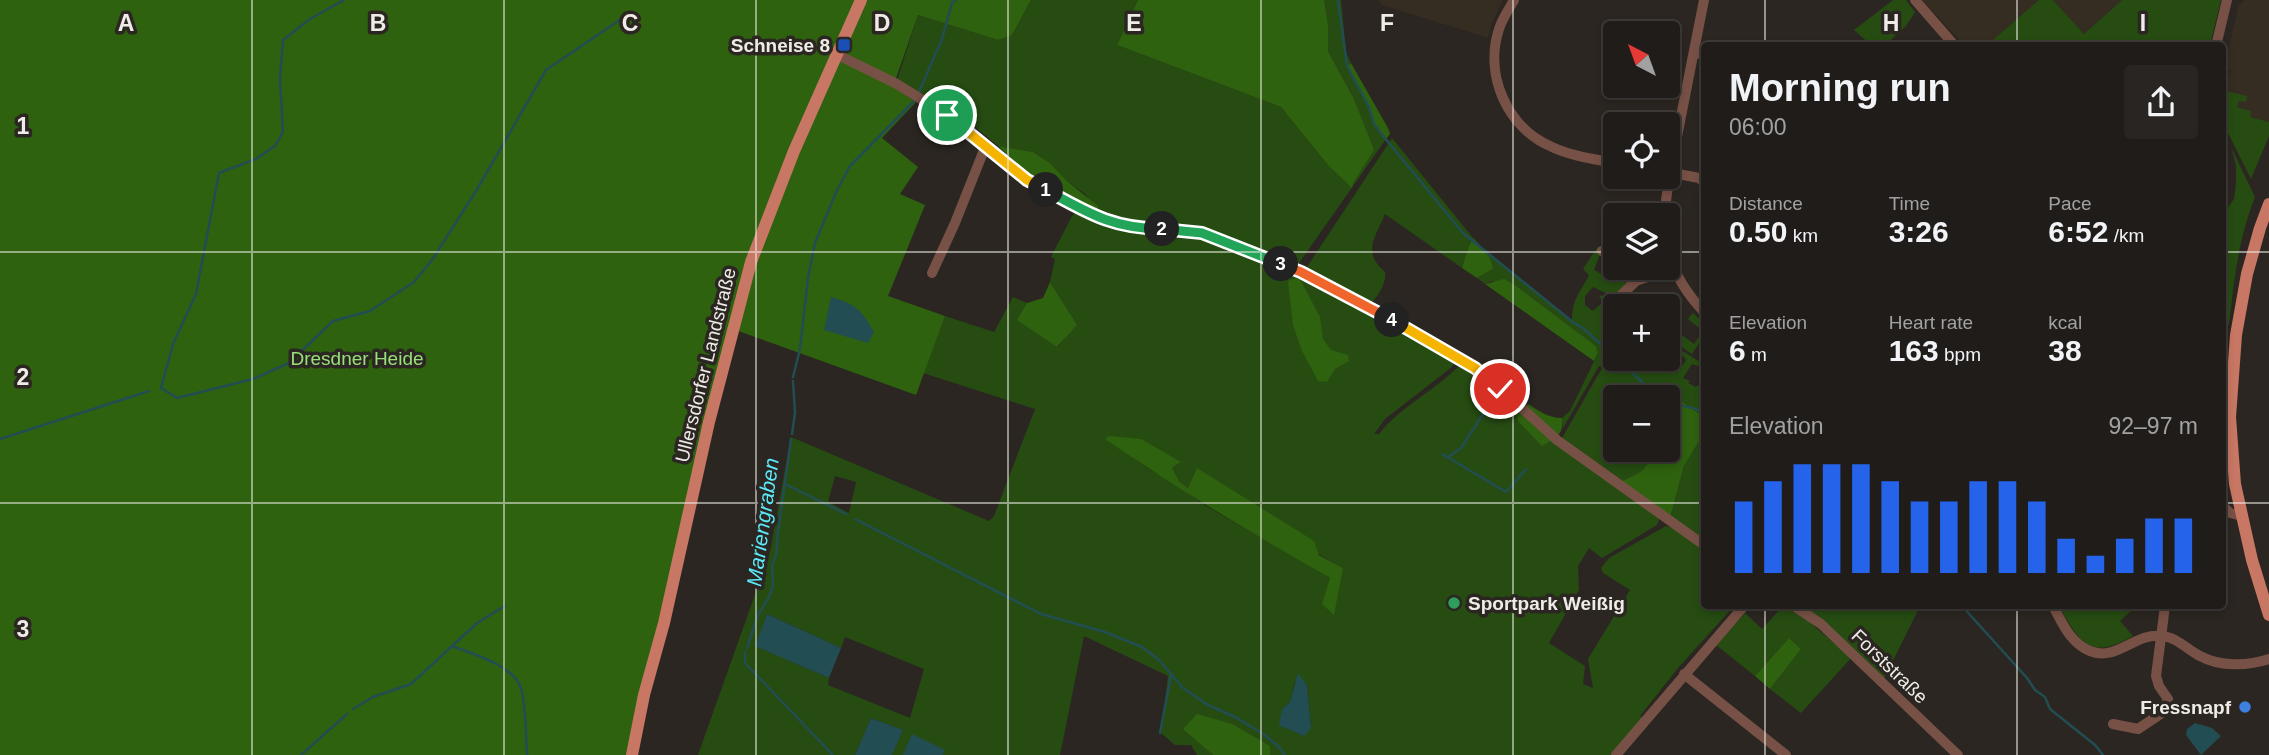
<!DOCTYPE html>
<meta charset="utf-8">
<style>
body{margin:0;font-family:Arial,sans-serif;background:#282522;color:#f1f3f6;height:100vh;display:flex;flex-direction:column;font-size:26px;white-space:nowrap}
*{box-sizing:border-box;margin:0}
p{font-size:23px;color:#a2a1a2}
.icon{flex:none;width:38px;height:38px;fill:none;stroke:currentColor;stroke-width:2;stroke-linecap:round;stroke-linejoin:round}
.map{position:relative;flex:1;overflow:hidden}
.panel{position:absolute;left:1701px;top:42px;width:525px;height:567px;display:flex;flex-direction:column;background:#201c19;border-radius:7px;box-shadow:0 4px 10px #0003,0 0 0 2px #3d3a38}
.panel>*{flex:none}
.needle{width:46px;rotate:319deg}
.tools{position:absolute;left:1603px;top:21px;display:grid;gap:14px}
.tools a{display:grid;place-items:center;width:77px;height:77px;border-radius:7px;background:#201c19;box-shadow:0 4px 10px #0003,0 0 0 2px #3d3a38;font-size:35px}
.pin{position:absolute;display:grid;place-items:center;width:60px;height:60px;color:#fff;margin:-30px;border:4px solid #fff;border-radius:50%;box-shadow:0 2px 7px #0007}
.km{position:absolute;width:35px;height:35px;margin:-18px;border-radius:50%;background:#222;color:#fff;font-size:19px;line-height:35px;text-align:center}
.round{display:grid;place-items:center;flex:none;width:74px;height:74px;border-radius:7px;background:#282522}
.headline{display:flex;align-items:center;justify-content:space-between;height:119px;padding:0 28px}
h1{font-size:38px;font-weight:600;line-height:52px}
.metrics{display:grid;grid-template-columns:repeat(3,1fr);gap:10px;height:119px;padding:7px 28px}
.metrics div{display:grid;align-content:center}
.metrics b{font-size:30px;font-weight:600}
.metrics small{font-size:19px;font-weight:400}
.metrics p{font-size:19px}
.chart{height:196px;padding:14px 28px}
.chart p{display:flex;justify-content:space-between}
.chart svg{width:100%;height:126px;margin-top:7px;stroke:#2563eb;stroke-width:6}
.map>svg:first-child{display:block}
</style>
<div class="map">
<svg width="2269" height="755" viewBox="0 0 2269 755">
<rect width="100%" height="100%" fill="#2b2621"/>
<path fill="#352c22" d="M1378 0H1503L1492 23 1488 38 1382 5Z
M1922 0H2039L1986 46 1964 45Z
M2053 0H2122L2084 34Z
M2245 0H2269V122L2249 117 2243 109 2237 107 2238 101 2247 96 2223 90 2222 77H2226L2231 71 2225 69 2238 6Z"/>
<path fill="#264c12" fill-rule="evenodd" d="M1031 0H1138L1117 45 1281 107 1327 164 1353 97 1328 51V24L1324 0H1341L1346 52 1351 63 1347 66 1369 107 1374 124 1386 139 1297 266 1200 227 1176 224 1136 223 1110 218 1099 212 1085 194 1067 181 1050 163 1033 152 998 146 967 120 897 80 918 15 998 40 1012 35Z
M1893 0H1906L1915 12 1906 26 1885 45H1871L1854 30Z
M2039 0H2053L2084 34 2122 0H2221L2210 45 1986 46Z
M2223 90 2247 96 2246 102 2239 101 2237 107 2251 111 2250 117 2269 122V136L2251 179 2223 123Z
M1392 138 1473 238 1468 248 1462 268 1385 214C1375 238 1362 252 1385 272 1387 281 1378 299 1369 304L1305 270Z
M2231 147 2255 197C2238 240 2234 280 2229 325L2223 319V214L2234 199 2236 184V166Z
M1076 212 1201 236 1300 275 1456 361 1452 367 1385 419 1374 434H1379C1402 405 1436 390 1461 364L1483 378 1519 412 1517 420 1553 440 1658 516 1659 520 1657 525 1602 558 1589 548 1578 566 1579 590 1549 643 1585 666 1583 684 1593 688 1588 659 1630 590 1603 573 1601 568 1609 558 1666 526 1674 528 1704 548V606H1734L1678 668 1640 716 1646 721 1616 755H1270V746L1184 729 1213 755H1197L1191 745H1175L1161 733 1168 676 1084 636 1060 755H892L903 730 871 718 855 755H698L770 552 791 437 989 521 994 516 1035 409 923 373 945 316 994 332 1013 297 1027 303 1018 320 1058 347 1076 324 1050 282 1055 259 1051 257 1072 216ZM1105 438 1180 463 1172 468 1180 482 1188 488 1197 469 1319 554 1343 568 1330 578 1203 504 1174 483 1150 470ZM835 476 856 482 849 513 828 502ZM767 614 841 648 845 637 924 669 910 718 828 685 829 678 756 646ZM1295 682 1307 685 1311 726 1296 733 1290 728 1282 709 1290 702Z
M1603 246 1594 270 1612 280 1618 268H1622L1630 277 1627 284 1614 297 1593 287 1585 296V305L1593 311 1603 302 1599 296 1600 295 1614 300 1619 306H1615V344L1609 351 1612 352 1615 347V359H1657L1656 361 1663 364 1665 362 1677 373 1686 360 1681 354 1683 351 1703 364 1701 367 1692 364 1683 378 1690 381 1688 383 1696 387 1698 385 1704 389V417L1677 398 1615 397V450H1653C1646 473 1640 472 1620 482L1562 438 1602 368 1599 366 1563 428 1562 418 1570 411 1598 353 1596 346 1515 285 1492 281 1485 284 1477 278 1493 269V265L1485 251 1572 321C1572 299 1580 293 1589 275L1583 269 1597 248Z
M1693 313 1704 323V336L1692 354 1668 338V325L1694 344 1703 331 1688 319Z
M1704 433V540L1670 518 1684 466Z
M1783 606 1807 620 1851 658 1801 713 1770 689 1801 649 1789 638 1755 676 1716 645 1745 613 1762 629Z
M1800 606H1920L1884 679Z
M2059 606H2136L2120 621 2133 636C2090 661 2080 643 2059 606Z"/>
<path fill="#2e620f" d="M0 0H1031L1012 35 998 40 918 15 893 87 916 102 882 138 918 167 900 194 925 205 888 296 945 316 916 395 733 329 629 755H0Z
M1138 0H1324L1328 24V51L1353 97 1374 150 1353 183 1352 188 1327 164 1281 107 1117 45Z
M1351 63 1388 128 1390 134 1386 139 1374 124 1369 107 1347 66Z
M998 146 1033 152 1050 163 1067 181 1098 206 1099 212 1032 177Z
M1473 238C1481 246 1493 258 1493 269L1477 278 1462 268 1468 248Z
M1296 278 1301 281 1320 317 1323 339 1331 350 1348 355 1349 361 1335 369 1327 382 1318 381 1302 351 1293 325 1288 281Z
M1504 279 1515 285 1596 346 1598 353 1594 361 1485 284Z
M1050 282 1077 325 1057 347 1017 320 1027 303 1043 298Z
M1668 398H1677L1704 417V433L1684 466 1670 518 1620 482C1640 472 1646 473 1653 450H1668Z
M1528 404C1539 411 1549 418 1562 418 1564 435 1556 438 1542 446L1517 420 1519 412Z
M1109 436 1141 439 1181 462 1172 468 1180 482 1188 488 1197 468 1314 541 1319 555 1343 568 1334 615 1322 604 1330 578C1253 534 1177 489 1105 439Z
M1789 638 1801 649 1770 689 1755 676Z
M1197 714 1232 724 1270 746V755H1213L1183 729Z"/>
<path fill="#224e53" d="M831 297C855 304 862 310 874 332L868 343 824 330Z
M767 614 841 648 829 678 755 646Z
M1298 673 1307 685 1311 727 1305 736C1295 733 1289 728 1279 726L1282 709 1290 702Z
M871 718 903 730 892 755H855Z
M2195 723 2212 728 2221 736 2201 755 2186 735 2187 729Z
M912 734 945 750 943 755H903Z"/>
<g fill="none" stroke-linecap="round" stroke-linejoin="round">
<path stroke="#224e53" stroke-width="2.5" d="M344 0 310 19 283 40 280 78 283 132 275 146 256 159 219 173 196 294 173 344 161 388 177 398 253 379 289 363 333 321 370 311 414 282 432 260 476 191 546 70 627 15
M1338 0 1347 66 1369 107 1374 124 1384 137 1463 233 1574 323 1583 328 1615 357
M919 92 942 39 952 3 956 0
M1618 359 1644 384 1665 397
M793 377 800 349 808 278 815 243 837 190 850 166 913 102
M1668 400C1679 408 1693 405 1704 413
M792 434 795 413 793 381
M0 439 149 391
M1442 454 1506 492 1526 469
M1448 457 1461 448 1487 408
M785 484 846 514
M855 519 1041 614 1105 632 1142 647 1159 660 1183 688 1208 705 1235 717 1262 733 1279 747 1285 755
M1962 606 2027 678 2035 690 2045 697 2050 709 2095 745 2103 755
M452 646C473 654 513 665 521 688 526 705 526 737 527 755
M747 648 758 615 768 599 773 586 772 565 776 556 778 532 791 439
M745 652V663L833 755
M353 709 373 697 411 684 477 623 505 606
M1160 733 1171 675
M301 755 347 714"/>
<path stroke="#785146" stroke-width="10" d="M1514 0C1509 9 1502 19 1499 29 1484 75 1507 128 1552 147 1571 156 1594 159 1615 163
M1915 0 1955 46
M2216 46 2227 0
M1694 52 1704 55
M836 54 895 83 947 115 1027 180 1108 222 1136 228 1177 229 1202 233 1301 272 1379 313 1482 372 1557 440 1704 545
M1668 172 1699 178 1704 182
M1664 215 1670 172 1704 0
M1668 250C1674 275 1687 294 1704 312
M1602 251 1615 257
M1625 268 1636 281
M932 273 955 223 986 145
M1622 303 1617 299 1636 281 1673 268
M2222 505 2230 513 2242 516
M1794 606 1821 624 1958 755
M2053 606C2062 622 2070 643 2090 651 2117 662 2135 632 2162 636 2176 637 2188 650 2200 656 2220 667 2248 666 2269 659
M1684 674 1786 755
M2113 724 2138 729 2162 713 2168 699 2159 686 2156 676 2165 606
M1616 755 1744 606"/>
<path stroke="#c77763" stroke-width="12" d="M2269 204 2260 228 2247 274 2236 335 2230 417 2235 484 2252 560 2269 615
M632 755 644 695 664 623 709 422 751 262 794 151 861 0"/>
</g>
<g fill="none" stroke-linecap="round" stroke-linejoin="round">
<defs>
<path id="split-1" d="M947 115 1027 180 1046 190"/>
<path id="split-2" d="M1046 190C1090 214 1112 228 1162 229"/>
<path id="split-3" d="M1162 229 1202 233 1281 264"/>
<path id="split-4" d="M1281 264 1301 272 1392 320"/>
<path id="split-5" d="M1392 320 1475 368 1500 389"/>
</defs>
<use href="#split-1" stroke="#fff" stroke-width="14"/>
<use href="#split-2" stroke="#fff" stroke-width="14"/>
<use href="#split-3" stroke="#fff" stroke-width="14"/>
<use href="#split-4" stroke="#fff" stroke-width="14"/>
<use href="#split-5" stroke="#fff" stroke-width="14"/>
<use href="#split-1" stroke="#f5b400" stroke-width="9"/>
<use href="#split-2" stroke="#22a559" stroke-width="9"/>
<use href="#split-3" stroke="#22a559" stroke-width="9"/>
<use href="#split-4" stroke="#f0652b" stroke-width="9"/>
<use href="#split-5" stroke="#f5b400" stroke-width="9"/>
</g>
<path fill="none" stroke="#efece8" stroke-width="2" stroke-opacity="0.55" d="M252 0V755M504 0V755M756 0V755M1008 0V755M1261 0V755M1513 0V755M1765 0V46M2017 0V46M0 252H1615M1668 252H1704M2222 252H2269M0 503H1704M2222 503H2269M1765 606V755M2017 606V755"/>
<rect fill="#1a4fb4" stroke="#2b2621" stroke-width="2.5" x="837" y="38" width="14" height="14" rx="3.5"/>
<circle fill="#2e9e5b" stroke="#2b2621" stroke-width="2.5" cx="1454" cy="603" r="7"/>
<circle fill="#3f7fe0" stroke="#2b2621" stroke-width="2.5" cx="2245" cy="707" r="7"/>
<g text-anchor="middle" stroke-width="7" stroke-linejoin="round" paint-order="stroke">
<g font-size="19" font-weight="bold" fill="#efece8" stroke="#2b2621" text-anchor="end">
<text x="830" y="52">Schneise 8</text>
<text x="1468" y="610" text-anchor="start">Sportpark Weißig</text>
<text x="2231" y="714">Fressnapf</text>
</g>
<g font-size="19" fill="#98e17a" stroke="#2b2621">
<text x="357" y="365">Dresdner Heide</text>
</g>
<g font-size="19" fill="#efece8" stroke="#2b2621">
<text transform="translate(705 365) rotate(-76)" y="7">Ullersdorfer Landstraße</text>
<text transform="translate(1890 666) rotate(44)" y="7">Forststraße</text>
</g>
<g font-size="21" font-style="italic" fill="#5aeaf9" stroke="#2b2621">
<text transform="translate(763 522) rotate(-82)" y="7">Mariengraben</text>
</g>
</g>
<g font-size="23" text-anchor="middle" font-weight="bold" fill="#efece8" stroke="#2b2621" stroke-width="7" stroke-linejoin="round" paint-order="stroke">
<text x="126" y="31">A</text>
<text x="378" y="31">B</text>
<text x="630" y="31">C</text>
<text x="882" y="31">D</text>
<text x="1134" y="31">E</text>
<text x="1387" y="31">F</text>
<text x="1891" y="31">H</text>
<text x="2143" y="31">I</text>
<text x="23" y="134">1</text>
<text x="23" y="385">2</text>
<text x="23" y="637">3</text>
</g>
</svg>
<div class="tools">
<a><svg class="needle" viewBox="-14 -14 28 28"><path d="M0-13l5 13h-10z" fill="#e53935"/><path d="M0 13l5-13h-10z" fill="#a2a1a2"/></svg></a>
<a><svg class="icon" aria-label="locate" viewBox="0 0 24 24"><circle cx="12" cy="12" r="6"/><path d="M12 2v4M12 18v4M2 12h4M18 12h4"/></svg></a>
<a><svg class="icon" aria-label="layers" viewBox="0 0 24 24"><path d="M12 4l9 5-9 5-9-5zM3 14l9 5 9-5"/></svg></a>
<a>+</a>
<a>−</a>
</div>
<div class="pin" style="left:947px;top:115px;background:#1e9e55"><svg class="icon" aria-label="arrive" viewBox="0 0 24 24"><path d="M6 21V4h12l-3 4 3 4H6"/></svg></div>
<div class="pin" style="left:1500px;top:389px;background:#d93025"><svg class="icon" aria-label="check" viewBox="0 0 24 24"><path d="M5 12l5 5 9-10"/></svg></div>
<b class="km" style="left:1046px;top:190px">1</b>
<b class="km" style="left:1162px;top:229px">2</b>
<b class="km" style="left:1281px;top:264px">3</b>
<b class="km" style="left:1392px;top:320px">4</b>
<section class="panel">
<div class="headline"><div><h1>Morning run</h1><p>06:00</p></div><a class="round"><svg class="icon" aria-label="share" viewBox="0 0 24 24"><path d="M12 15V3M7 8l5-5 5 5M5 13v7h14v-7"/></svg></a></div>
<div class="metrics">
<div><p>Distance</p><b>0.50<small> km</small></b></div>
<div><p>Time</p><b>3:26</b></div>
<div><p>Pace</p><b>6:52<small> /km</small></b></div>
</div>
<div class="metrics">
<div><p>Elevation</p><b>6<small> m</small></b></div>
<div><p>Heart rate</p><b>163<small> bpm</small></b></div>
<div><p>kcal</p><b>38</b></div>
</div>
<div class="chart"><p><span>Elevation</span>92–97 m</p>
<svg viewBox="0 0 160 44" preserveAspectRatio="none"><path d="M5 44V19M15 44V12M25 44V6M35 44V6M45 44V6M55 44V12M65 44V19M75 44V19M85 44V12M95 44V12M105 44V19M115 44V32M125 44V38M135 44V32M145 44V25M155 44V25"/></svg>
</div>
</section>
</div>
